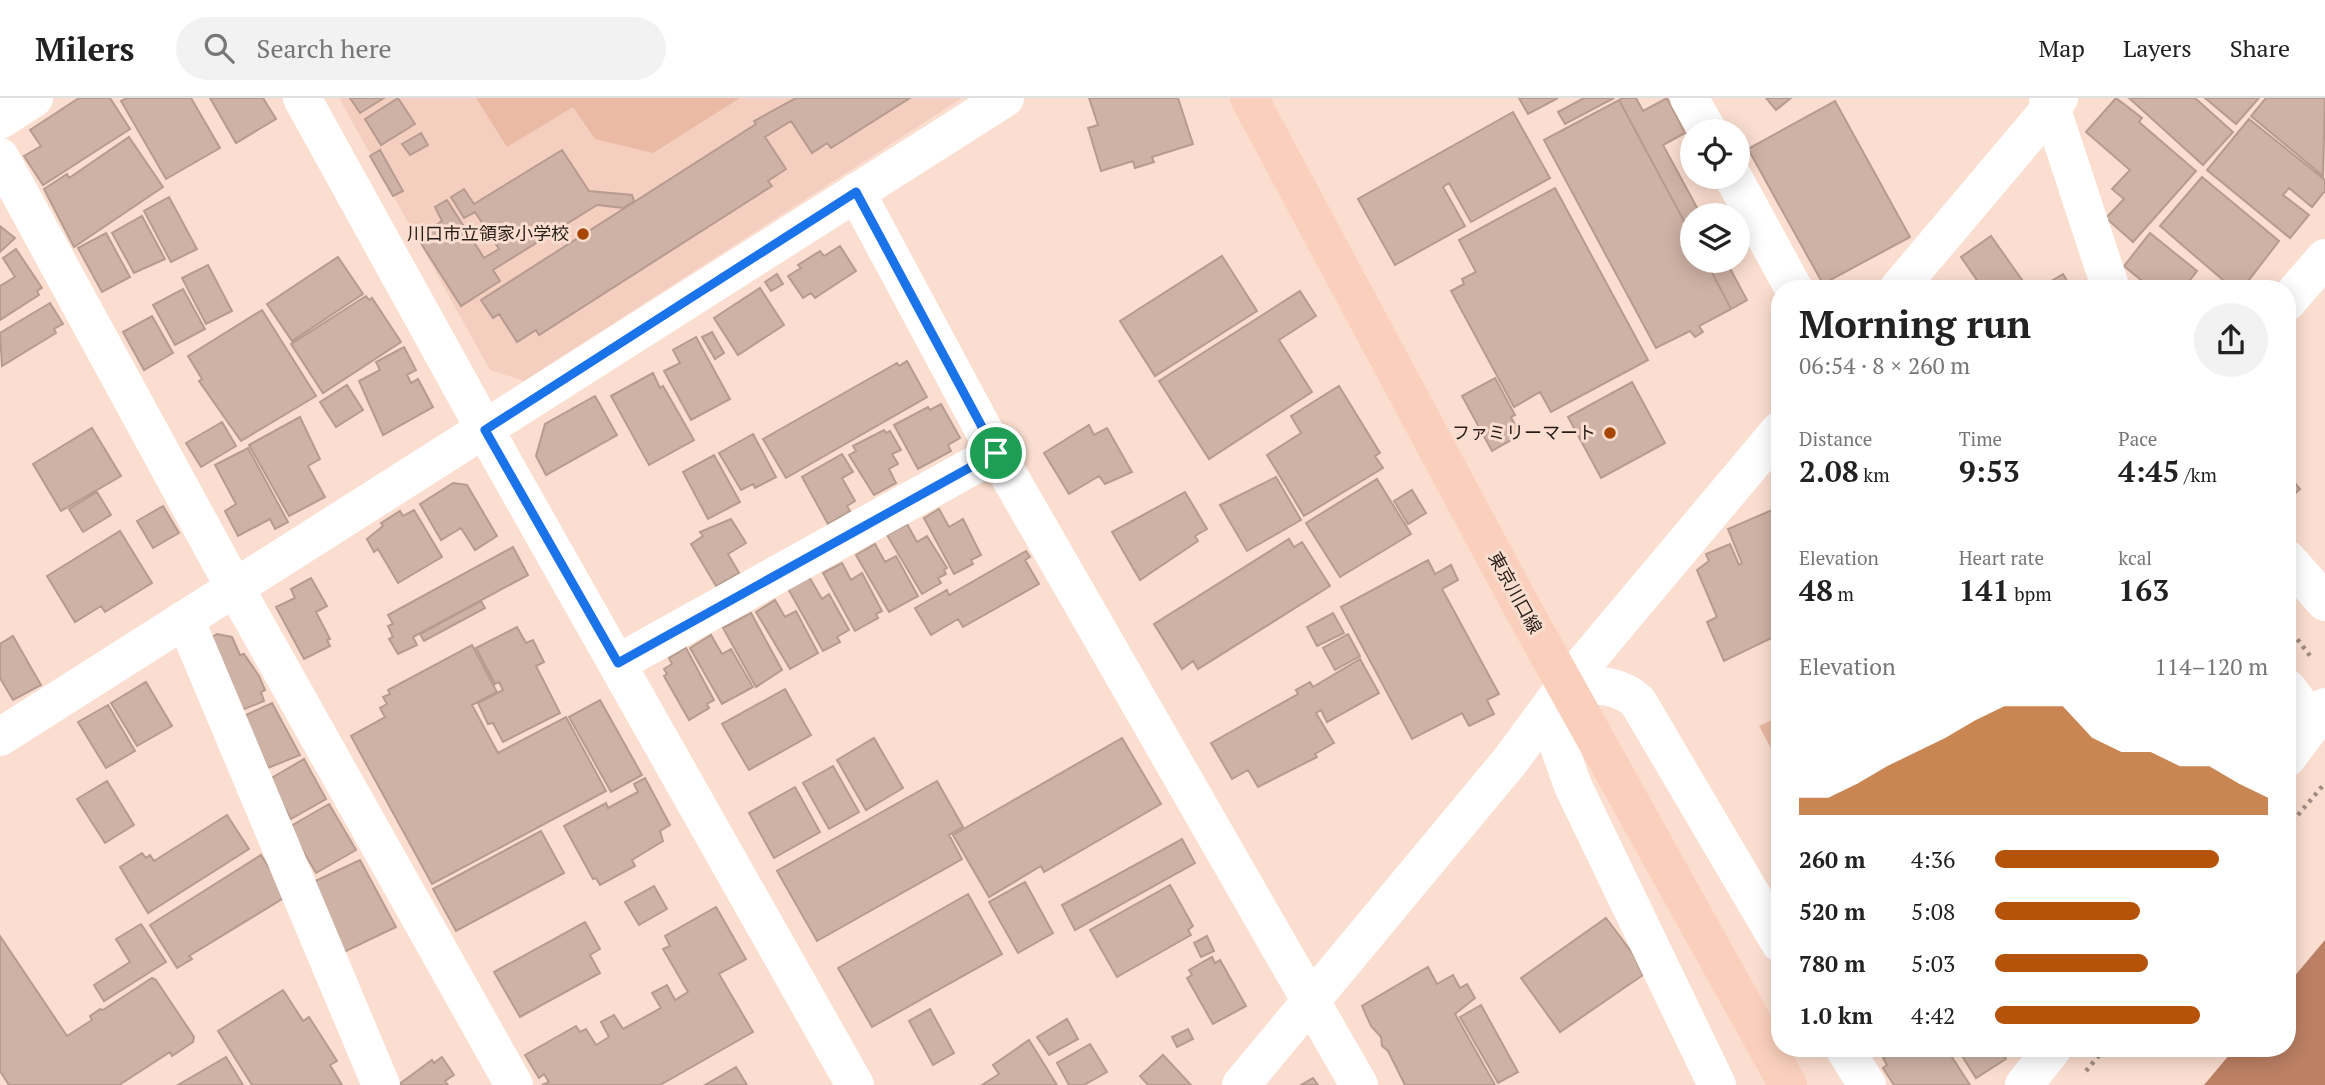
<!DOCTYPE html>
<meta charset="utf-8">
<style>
body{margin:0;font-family:"PT Serif","Noto Sans JP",serif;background:#f2f2f2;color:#222;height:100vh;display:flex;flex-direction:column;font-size:26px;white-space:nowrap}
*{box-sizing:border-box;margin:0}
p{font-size:23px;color:#767676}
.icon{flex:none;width:38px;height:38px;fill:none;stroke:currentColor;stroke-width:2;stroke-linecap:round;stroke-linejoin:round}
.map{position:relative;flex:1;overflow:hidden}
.side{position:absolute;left:1771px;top:182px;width:525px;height:777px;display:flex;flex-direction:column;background:#fff;border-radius:28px;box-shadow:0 4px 18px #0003}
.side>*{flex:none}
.fabs{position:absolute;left:1680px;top:21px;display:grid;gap:14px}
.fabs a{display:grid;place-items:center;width:70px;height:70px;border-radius:50%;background:#fff;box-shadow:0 4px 18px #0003;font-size:35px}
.pin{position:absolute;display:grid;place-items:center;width:60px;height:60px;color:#fff;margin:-30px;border:4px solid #fff;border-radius:50%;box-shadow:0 2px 7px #0007}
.round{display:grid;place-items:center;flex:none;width:74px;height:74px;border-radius:37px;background:#f2f2f2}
.summary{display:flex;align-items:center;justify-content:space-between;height:119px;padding:0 28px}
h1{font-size:38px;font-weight:700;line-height:52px}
.stats{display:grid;grid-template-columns:repeat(3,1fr);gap:10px;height:119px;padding:7px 28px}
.stats div{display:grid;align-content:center}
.stats b{font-size:30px;font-weight:700}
.stats small{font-size:19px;font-weight:400}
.stats p{font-size:19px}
.chart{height:196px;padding:14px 28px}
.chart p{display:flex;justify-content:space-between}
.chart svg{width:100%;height:126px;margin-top:7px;fill:#b45309;opacity:.7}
ul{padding:0 28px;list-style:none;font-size:23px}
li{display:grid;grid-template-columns:112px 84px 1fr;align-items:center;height:52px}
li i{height:18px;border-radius:9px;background:#b45309}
header{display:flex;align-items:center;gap:42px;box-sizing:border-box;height:98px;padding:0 35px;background:#fff;border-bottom:2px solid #e0e0e0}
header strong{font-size:33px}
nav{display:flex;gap:38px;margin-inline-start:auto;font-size:24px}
.search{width:490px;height:63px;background:#f2f2f2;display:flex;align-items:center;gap:18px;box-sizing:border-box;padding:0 24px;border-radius:38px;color:#767676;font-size:26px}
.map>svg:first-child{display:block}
</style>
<header>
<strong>Milers</strong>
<div class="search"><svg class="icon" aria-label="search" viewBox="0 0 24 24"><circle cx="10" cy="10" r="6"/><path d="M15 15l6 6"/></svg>Search here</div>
<nav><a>Map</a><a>Layers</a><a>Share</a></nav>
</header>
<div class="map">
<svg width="2325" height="987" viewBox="0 0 2325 987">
<rect width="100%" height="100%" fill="#fbded0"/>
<path fill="#f4cfc0" d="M339 0H962L524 283 490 272Z"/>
<path fill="#eabaa5" d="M476 0H740L653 55 595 41 573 9 507 49Z
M1780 618V667L1759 628Z"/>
<path fill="#bc8064" d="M2325 842V987H2204L2235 950H2287V887Z"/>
<path fill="#cfb2a6" stroke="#b69b8e" stroke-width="2" d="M79 0H110L130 31 43 87 24 58 41 48 30 32Z
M127 0H191L220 50 166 81 121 3Z
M210 0H263L276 21 236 45Z
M350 0H384L360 15Z
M398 0 415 26 381 47 365 21Z
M796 0H910L831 50 827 45 812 55 791 23 765 39 786 71 768 83 772 88 539 237 536 232 517 244 499 216 493 220 481 202 756 26 754 23Z
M1089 0H1178L1193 46 1152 59 1154 64 1135 70 1133 63 1101 73 1088 30 1098 27Z
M1519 0H1558L1528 16Z
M1584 0H1614L1565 26 1558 14Z
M1623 0H1636L1643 13 1667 0 1685 35 1663 47 1701 117H1692V138L1619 2Z
M1766 0H1791L1776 12Z
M2116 0 2142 20 2139 24 2196 73 2133 144 2106 120 2124 101 2112 91 2130 72 2086 34Z
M2129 0H2195L2233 34 2203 67Z
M2205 0H2259L2236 26Z
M2266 0H2325L2323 78 2251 18Z
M1619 2 1692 138V163H1706L1731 211 1699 228 1703 234 1695 239 1690 233 1656 250 1544 42Z
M1835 3 1910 139 1823 186 1748 51Z
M1513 14 1550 80 1471 124 1449 85 1443 89 1465 128 1395 167 1358 101Z
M2249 21 2325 82V93L2312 109 2289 90 2283 97 2309 117 2290 140 2207 72Z
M421 35 428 47 410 57 402 46Z
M129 39 163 89 74 149 44 91 67 76 69 80Z
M380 52 403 93 393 98 370 58Z
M562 52 589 93 632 97 634 103 623 110 597 107 493 172 500 183 461 208 417 139 442 123 435 109 447 102 484 160 499 151 475 114 464 120 451 99 464 91 474 106Z
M2202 79 2279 143 2242 191H2226L2220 186 2223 182 2160 128Z
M1555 90 1648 262 1551 314 1540 294 1514 309 1451 193 1464 186 1462 181 1476 174 1459 142Z
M169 99 197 151 171 164 144 113Z
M142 118 165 161 134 175 112 135Z
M0 128 15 140 0 154Z
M106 135 130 179 102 194 78 150Z
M2150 135 2197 173 2183 191H2152L2124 168Z
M1991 138 2027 189 2024 191H1983L1961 159Z
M840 148 856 173 815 200 811 195 803 200 788 178 801 170 798 167 820 153 824 158Z
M16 151 42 190 37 193 39 197 0 222V188L15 179 3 160Z
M1222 158 1257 213 1155 278 1120 223Z
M338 159 363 196 292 243 267 206Z
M1706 163H1726L1747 202 1731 211Z
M208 167 232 213 206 226 182 180Z
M777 176 783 186 771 193 765 184Z
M2063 176 2072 191H2038Z
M760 190 784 227 738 257 714 220Z
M183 191 205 231 175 247 153 207Z
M1300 193 1316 218 1279 242 1312 294 1209 361 1159 283Z
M366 198 369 202 372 200 401 244 323 295 291 246Z
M50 205 63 226 54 231 56 235 2 268 0 235Z
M262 212 316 298 241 343 199 283 202 281 188 258Z
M152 218 173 255 144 272 123 234Z
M712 234 724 255 715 261 702 239Z
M696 239 730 301 691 322 664 273 680 265 673 252Z
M404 249 416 272 407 277 411 285 418 281 433 309 383 337 359 283 380 272 376 264Z
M907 263 927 299 786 380 763 341 897 265 899 268Z
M653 275 660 290 663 288 694 342 649 367 611 298Z
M1495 280 1515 317 1511 319 1520 337 1492 353 1462 298Z
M1632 284 1665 345 1601 380 1568 319Z
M347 287 363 312 336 329 320 304Z
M1339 288 1380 355 1375 358 1383 370 1304 418 1267 357 1301 335 1291 318Z
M595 298 617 337 546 377 536 358 545 326Z
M941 306 960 340 948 347 951 353 918 371 894 327 928 309 930 312Z
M300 319 320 361 308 368 325 399 289 418 249 347Z
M222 324 236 348 201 369 186 345Z
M1089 327 1094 337 1107 330 1132 374 1105 386 1099 378 1069 396 1044 355Z
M92 330 121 378 61 413 33 366Z
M884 332 886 335 890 333 901 352 892 356 898 366 889 371 896 385 874 397 849 357 856 353 853 348Z
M753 336 776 379 755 390 753 386 741 392 719 355Z
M248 350 288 424 275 431 270 421 238 438 225 413 236 406 215 367Z
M842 356 853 374 842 380 855 403 847 408 850 413 828 426 802 379Z
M714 357 740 404 708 421 683 374Z
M2287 376 2300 391 2287 403Z
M1276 379 1301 422 1247 453 1220 407Z
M1377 381 1411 436 1340 479 1306 425Z
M453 385 467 387 497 438 475 452 461 430 441 442 420 406Z
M1412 392 1426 415 1408 426 1394 403Z
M97 394 111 417 83 434 69 411Z
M1185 394 1207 431 1195 438 1198 443 1140 482 1112 434Z
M163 408 179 435 153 450 137 423Z
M939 411 949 429 963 421 981 457 971 462 973 466 954 476 924 420Z
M414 412 442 459 398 485 378 451 374 454 367 441 383 428 381 425 400 413 403 418Z
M1772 412 1780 427V536L1724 563 1707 524 1717 519 1697 472 1709 463 1706 456 1730 446 1739 467 1742 465 1728 431Z
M731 421 746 445 728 456 739 475 716 488 691 446 703 438 700 434Z
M907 426 917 444 927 438 947 470 944 472 946 476 938 480 941 485 922 496 887 437Z
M120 433 152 485 105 514 101 508 75 524 47 478Z
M1289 441 1294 449 1302 444 1330 488 1198 571 1193 563 1182 571 1154 526Z
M875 446 885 464 896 458 918 498 889 514 856 457Z
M513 449 528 477 413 539 417 547 398 556 389 541 393 539 388 528 393 526 388 517Z
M1026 453 1030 459 1025 462 1039 486 963 529 958 521 931 537 915 510 947 492 949 497Z
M1428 462 1435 476 1451 467 1458 482 1442 491 1499 596 1487 602 1494 616 1469 628 1462 615 1412 641 1341 509Z
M842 465 851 482 862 475 882 513 876 516 878 520 855 533 823 475Z
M808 477 822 501 829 496 849 532 837 539 840 544 823 553 787 489Z
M311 480 327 508 316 514 330 541 327 542 330 548 304 561 276 509 295 500 291 491Z
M775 502 785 519 796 513 818 555 790 571 756 514Z
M481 503 485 510 424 543 420 536Z
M751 515 782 572 756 589 723 530Z
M1333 515 1344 535 1317 548 1307 529Z
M517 529 526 545 533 542 544 564 536 568 560 615 503 644 493 625 488 626 478 605 503 592 499 584 495 586 476 550Z
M217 536 232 539 240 557 244 556 259 578 265 592 261 594 264 603 242 612 207 542Z
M1348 536 1360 558 1335 572 1323 550Z
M711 537 722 556 731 551 753 589 722 606 690 550Z
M13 538 41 587 13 602 0 580V546Z
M472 547 497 594 472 607 498 655 566 619 606 693 432 786 351 638 385 619 380 610 387 606 383 599 390 596 388 592Z
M686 550 714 602 707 606 709 610 689 622 664 578 667 576 664 571 672 566 669 560Z
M1360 561 1379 595 1327 624 1321 612 1316 615 1334 645 1315 656 1317 659 1258 689 1248 672 1232 681 1211 645 1298 596 1296 592 1310 584 1313 589Z
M146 584 172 628 137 648 111 605Z
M785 591 811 637 749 672 722 626Z
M600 602 642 677 611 694 569 619Z
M272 605 300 657 268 670 244 618Z
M108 607 135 653 106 670 78 624Z
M874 640 903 690 866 712 837 662Z
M1122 640 1161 706 1044 774 1041 768 989 799 953 737Z
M304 661 326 701 291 721 268 682Z
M833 668 859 714 829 731 803 685Z
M645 680 670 727 660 733 663 743 632 762 635 768 600 787 596 780 593 781 564 728 606 705 608 710 638 694 634 686Z
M107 683 134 727 105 745 77 701Z
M937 683 963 729 949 737 962 761 817 843 777 773Z
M795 689 820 734 774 760 749 715Z
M329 706 356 752 316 775 289 729Z
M227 717 249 751 148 815 120 769 142 755 146 760 150 757 154 763Z
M541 733 564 775 456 833 433 791Z
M1182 741 1195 765 1075 832 1062 807Z
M261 757 287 798 189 858 192 861 177 870 150 827Z
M360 762 396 829 344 854 311 785Z
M1025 784 1053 835 1018 855 989 804Z
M1170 787 1193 828 1188 832 1191 837 1117 879 1090 832Z
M654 788 667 811 639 827 625 804Z
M968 796 1002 856 872 929 838 870Z
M716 809 746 861 719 876 753 934 660 987H542L549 984 544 976 539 980 525 957 576 928 580 934 586 931 596 947 609 939 601 924 614 917 623 931 661 910 652 895 667 887 675 902 688 894 663 851 670 848 665 838Z
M1606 820 1633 856 1643 877 1560 934 1521 880Z
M585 824 600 851 590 857 600 875 520 919 494 874Z
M141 826 166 864 104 903 94 887 130 864 116 841Z
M0 838 67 938 92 922 90 918 100 911 103 912 152 880 156 882 194 939 193 944 172 958 170 954 119 987H9L0 973Z
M1207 838 1214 853 1201 859 1194 845Z
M1212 859 1215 865 1220 862 1246 908 1213 926 1187 880 1192 877 1189 872Z
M1428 869 1437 886 1453 877 1460 890 1467 886 1475 900 1455 916 1495 987H1405L1388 953 1382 948 1381 939 1371 928 1362 908Z
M283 892 303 923 309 919 337 963 330 967 342 987H252L218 933Z
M1481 907 1518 974 1498 985 1460 919Z
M930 911 954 955 933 967 909 923Z
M1067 921 1078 941 1049 957 1037 939Z
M1188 931 1193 941 1177 949 1172 939Z
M1029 942 1057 987H982L999 976 993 967Z
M1090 946 1107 974 1084 987H1069L1057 965Z
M1898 950H1946L1970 987H1894L1883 970 1887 967 1883 960Z
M1957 950H2006L2009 954 2004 957 2006 961 1976 980Z
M1163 957 1191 987H1148L1140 978Z
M226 959 243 987H178Z
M442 959 454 977 445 983 448 987H398L432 962 434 965Z
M736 969 747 987H705Z
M1313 980 1318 987H1301Z"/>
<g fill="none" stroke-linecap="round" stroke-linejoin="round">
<path stroke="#a18c82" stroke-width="4.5" stroke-dasharray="3.5 5" stroke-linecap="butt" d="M2287 528 2311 559
M2287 730 2325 685
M2086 973 2105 950"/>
<path stroke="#fff" stroke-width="38" d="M302 0 504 366 855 987
M1689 0 1708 33
M2048 0 2111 191
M0 22 34 0
M0 59 220 463 514 987
M1733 79 1794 191
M856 94 996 355 1359 987
M1898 191 2059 0
M2287 204 2325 160
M2287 461 2325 504
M185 521 381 987
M618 565 996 355
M1566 587C1592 587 1619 585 1638 604L1780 845
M2287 590 2314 626
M1565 592 1556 640 1573 688 1717 987
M0 639 1005 0
M2287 660 2325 609
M1844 950 1867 987
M1241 987 1510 663 1566 587 1780 332
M2024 987 2053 950"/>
<path stroke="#fad0bc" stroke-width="38" d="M1249 0 1524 513 1788 987"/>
</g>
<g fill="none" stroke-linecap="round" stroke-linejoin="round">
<defs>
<path id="route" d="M856 94 996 355 618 565 485 332Z"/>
</defs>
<use href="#route" stroke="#fff" stroke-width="14"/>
<use href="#route" stroke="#1a73e8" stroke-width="9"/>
</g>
<g fill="#a74502" stroke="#fbded0" stroke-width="2.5">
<circle cx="583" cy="136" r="7"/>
<circle cx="1610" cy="335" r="7"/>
</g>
<g text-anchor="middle" stroke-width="6" stroke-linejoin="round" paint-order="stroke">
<g font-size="18" fill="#271d18" stroke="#fbded0" text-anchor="end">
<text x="569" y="142">川口市立領家小学校</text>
<text x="1596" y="341">ファミリーマート</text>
</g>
<g font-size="18" fill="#271d18" stroke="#fbded0">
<text transform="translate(1515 495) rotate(61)" y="6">東京川口線</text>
</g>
</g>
</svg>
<div class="fabs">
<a><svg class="icon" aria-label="locate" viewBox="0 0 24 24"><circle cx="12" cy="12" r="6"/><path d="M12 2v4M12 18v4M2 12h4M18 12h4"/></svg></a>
<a><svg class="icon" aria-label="layers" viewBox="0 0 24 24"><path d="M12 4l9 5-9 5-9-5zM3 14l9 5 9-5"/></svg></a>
</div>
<div class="pin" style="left:996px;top:355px;background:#1e9e55"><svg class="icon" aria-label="arrive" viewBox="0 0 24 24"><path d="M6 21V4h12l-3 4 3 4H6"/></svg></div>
<section class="side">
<div class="summary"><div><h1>Morning run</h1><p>06:54 · 8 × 260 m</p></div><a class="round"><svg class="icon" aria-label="share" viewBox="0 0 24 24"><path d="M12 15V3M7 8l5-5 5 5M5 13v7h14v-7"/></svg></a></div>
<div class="stats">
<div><p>Distance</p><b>2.08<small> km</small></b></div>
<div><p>Time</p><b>9:53</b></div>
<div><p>Pace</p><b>4:45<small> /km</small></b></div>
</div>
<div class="stats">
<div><p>Elevation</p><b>48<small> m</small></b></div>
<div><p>Heart rate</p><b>141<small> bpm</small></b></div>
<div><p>kcal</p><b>163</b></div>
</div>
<div class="chart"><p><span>Elevation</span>114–120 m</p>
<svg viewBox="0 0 160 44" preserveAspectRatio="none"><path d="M0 44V38L10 38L20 33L30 27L40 22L50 17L60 11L70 6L80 6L90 6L100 17L110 22L120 22L130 27L140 27L150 33L160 38V44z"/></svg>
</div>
<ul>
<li><b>260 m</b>4:36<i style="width:82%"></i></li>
<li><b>520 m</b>5:08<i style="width:53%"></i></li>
<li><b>780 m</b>5:03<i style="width:56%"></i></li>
<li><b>1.0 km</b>4:42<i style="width:75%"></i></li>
</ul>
</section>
</div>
